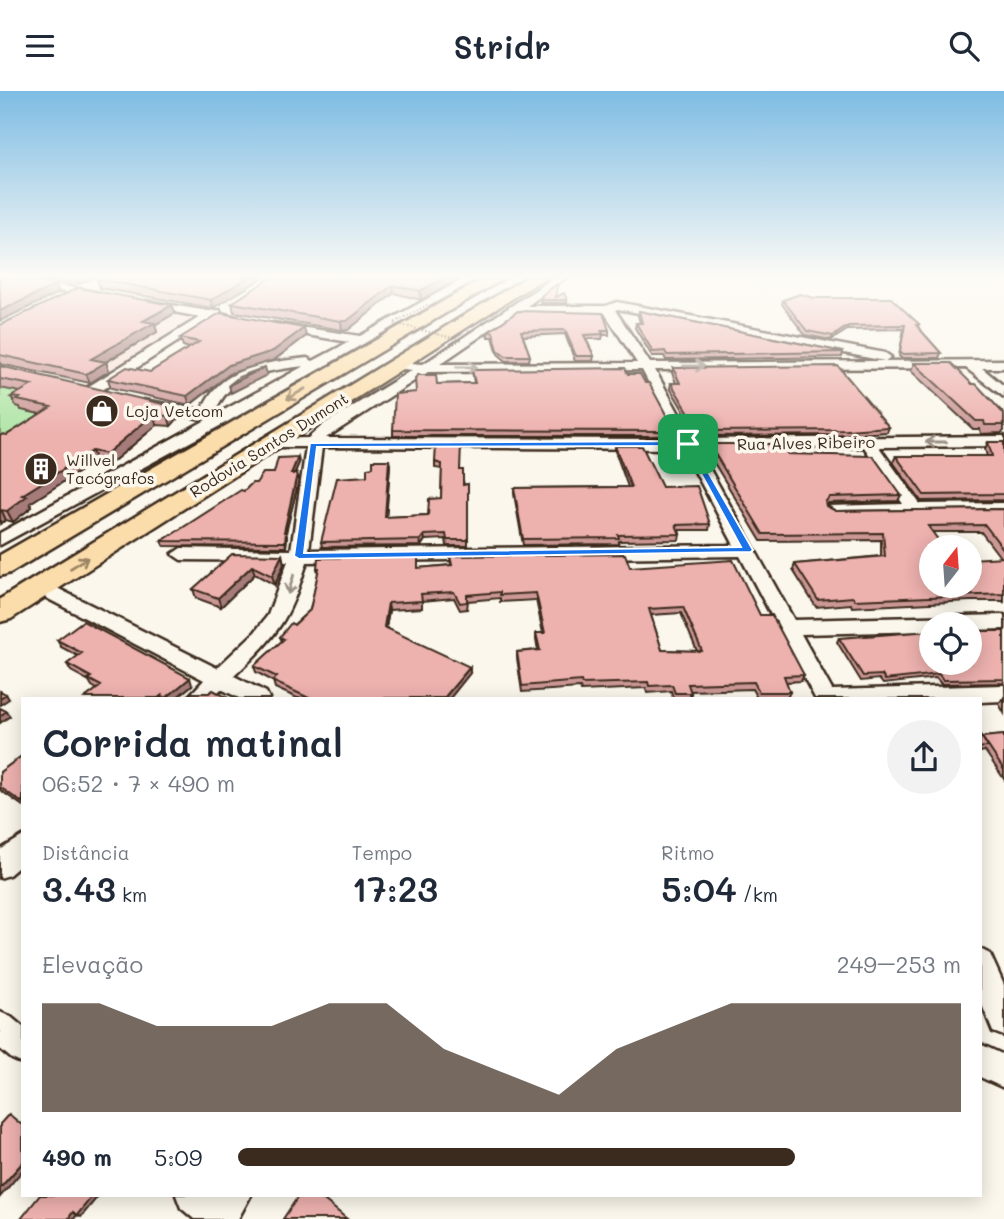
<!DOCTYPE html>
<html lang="pt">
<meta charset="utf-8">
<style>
body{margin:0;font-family:Mali,sans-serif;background:#f2f2f3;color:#1f2937;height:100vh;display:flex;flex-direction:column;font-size:26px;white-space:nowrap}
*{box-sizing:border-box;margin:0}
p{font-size:23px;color:#747a83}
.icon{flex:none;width:38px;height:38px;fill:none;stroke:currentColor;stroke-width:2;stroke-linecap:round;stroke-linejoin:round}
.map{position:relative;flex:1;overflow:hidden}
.details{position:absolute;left:21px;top:606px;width:961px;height:500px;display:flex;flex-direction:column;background:#fff;border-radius:0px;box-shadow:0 4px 18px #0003}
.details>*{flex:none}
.needle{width:46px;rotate:17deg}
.fabs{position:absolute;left:919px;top:444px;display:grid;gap:14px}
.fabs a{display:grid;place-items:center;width:63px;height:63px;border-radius:50%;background:#fff;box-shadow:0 4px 18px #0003;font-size:35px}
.pin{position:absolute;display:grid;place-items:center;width:60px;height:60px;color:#fff;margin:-30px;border-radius:14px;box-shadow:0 4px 10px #0006}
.round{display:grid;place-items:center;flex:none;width:74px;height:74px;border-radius:37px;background:#f2f2f3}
.headline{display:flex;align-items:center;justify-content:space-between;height:119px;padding:0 21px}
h1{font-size:38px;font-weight:600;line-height:52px}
.stats{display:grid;grid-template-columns:repeat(3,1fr);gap:10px;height:119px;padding:7px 21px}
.stats div{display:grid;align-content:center}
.stats b{font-size:35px;font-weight:600}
.stats small{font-size:19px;font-weight:400}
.stats p{font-size:19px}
.chart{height:196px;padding:14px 21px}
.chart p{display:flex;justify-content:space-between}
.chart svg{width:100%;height:126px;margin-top:7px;fill:#3b2a1e;opacity:.7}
ul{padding:0 21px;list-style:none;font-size:23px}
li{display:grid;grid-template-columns:112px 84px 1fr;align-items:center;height:52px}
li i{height:18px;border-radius:9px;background:#3b2a1e}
header{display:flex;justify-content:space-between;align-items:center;height:91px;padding:0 21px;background:#fff;font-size:32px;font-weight:600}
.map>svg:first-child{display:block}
</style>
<header><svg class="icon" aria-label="menu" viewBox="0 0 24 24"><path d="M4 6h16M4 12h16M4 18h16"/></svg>Stridr<svg class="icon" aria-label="search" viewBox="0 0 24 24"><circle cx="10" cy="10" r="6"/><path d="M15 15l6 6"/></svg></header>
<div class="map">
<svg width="1004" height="1128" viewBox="0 0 1004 1128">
<rect width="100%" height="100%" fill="#fbf7ec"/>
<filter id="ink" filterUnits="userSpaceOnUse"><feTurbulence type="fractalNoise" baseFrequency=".0143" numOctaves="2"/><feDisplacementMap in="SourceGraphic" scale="14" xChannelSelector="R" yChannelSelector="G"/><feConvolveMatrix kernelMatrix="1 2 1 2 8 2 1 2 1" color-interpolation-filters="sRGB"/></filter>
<g filter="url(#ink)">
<path fill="#f7e2d9" d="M126 216 194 227 93 290 19 274Z"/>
<path fill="#b1e5a7" stroke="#768862" stroke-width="2" d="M0 288 85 306 0 355Z"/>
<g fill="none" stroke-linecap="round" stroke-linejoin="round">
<defs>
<path id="minor" d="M0 186H19L100 202 106 205 100 208 1 189Z
M467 186H480L227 331 0 454V442L206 329 143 315V309L202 319C219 275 266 272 307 267L313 270 349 251 277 239 273 238V232L360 245ZM304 275 217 323 215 322C229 283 267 280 304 275Z
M555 186H567L527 215H606L617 211 885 262 891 266 885 270 618 218 615 219 650 272 1004 269V277H982L1004 295V306L966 277 655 279 693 348 1004 345V355L879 356 920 413 1004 412V422L834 424 825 419 828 415 903 413 864 356 698 357 794 529 1004 524V538L970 539V534H931V540L801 543 832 599 1004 594V610L980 611V607H815L740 465 307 471C289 530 278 543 234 585L266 601 269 607H239L221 598 212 607H187L204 589 33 500 30 496 33 492H47L217 577 255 541 268 524 288 470 181 469 172 463 181 457 291 459 306 356H272L267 354 264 351 267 348 308 347 324 333 412 279 394 277V271L423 273ZM516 221H604L637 272 440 273ZM642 279 678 348 326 347 428 281ZM322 356 683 358 734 454 309 459Z
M146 210 209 220 220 219 221 222 251 230 245 234 213 228 96 303H86V297L200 226 142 215 140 213Z
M23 745V772L9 784 0 787V759Z
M980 858 990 863 1004 894V945L993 941 980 909Z
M0 921 11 926 23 936V973L12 968 0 958Z
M980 953 1004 964V997L980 986Z
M176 1104H251L238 1128H194L181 1117Z"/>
<path id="highway" d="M486 186H506L10 482 0 485V464Z
M527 186H546L11 528 0 531V508Z"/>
</defs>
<use href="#minor" stroke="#3b2a1e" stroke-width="5"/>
<use href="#highway" stroke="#3b2a1e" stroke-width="5"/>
<use href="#minor" fill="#fbf7ec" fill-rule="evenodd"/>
<use href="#highway" fill="#fbddab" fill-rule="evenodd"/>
<path stroke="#3b2a1e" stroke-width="2" stroke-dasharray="1 2.5" stroke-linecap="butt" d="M427 214 394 232 460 249 430 268"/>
</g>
<path fill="#cc9896" stroke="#3b2a1e" stroke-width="2" fill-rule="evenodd" d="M36 186H94L79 193Z
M264 186 213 217 100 197 97 188Z
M461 186 421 209 394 202 348 239H342L234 221 232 212Z
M556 206 567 209V212H540L541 209Z
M814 207 919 233 918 236 941 262 939 267H901L899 265 904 238 847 239 831 249 805 244 782 213 783 209Z
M518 220 609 239V244H603L602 248H586L594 265 593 270H575L565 243 523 245 530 265 529 270H506L498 263 493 246H488V241Z
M639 220 843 261 842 266 666 269 664 265H652L635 237 636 232H640L638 225Z
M175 222 155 234 157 241 106 271 109 280 90 292 0 273V234Z
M306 245 274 269 231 282 190 314 111 297 108 288 150 281 189 257 183 255 180 247Z
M914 272 972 293 1004 323V340L1001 342 981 343 980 338H973L911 280Z
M0 275 179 326 171 335 157 334 110 373 96 370 30 412 32 416 13 431 6 429 0 433V345L7 344 40 323 21 319 20 316 16 315 11 306 20 301 0 297Z
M673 277 889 336 887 341 846 344 699 345 670 297 671 292H676L672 282Z
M472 279 628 283 675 340 674 345H393V339L416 301 437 293 474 292Z
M988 351H1004V409L921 410 893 371 896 365H987L985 358Z
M709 353 788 363 901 404 898 410 828 412 826 414 836 420 1004 418V512L1003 510H970L852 516 851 513 816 516 793 479 795 473 881 465V449L761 450 707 360ZM933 441H981L1000 466 931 495Z
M615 355 662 396 710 433 709 439H679L680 443 679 449 619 450 618 453 523 454 514 403V397L628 396 615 360Z
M435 371 461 379 464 394 468 393V455H447L446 448 425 449 421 455 322 456 321 451 367 385 390 374 386 426 428 424 441 407 442 378 435 377Z
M299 372 294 383H297L299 389 286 441 287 446 286 456 164 455 162 450 274 382Z
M282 464 284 473 275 494 255 483 221 516 196 507 193 498Z
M450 465 630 476 760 524 804 584 801 590 786 591 790 601 787 607H757L752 598 690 600 691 602 690 607H673L671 600 647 602 646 597 581 600 580 597 522 601 517 567V561L538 559 536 549V542H543L536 509 500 511V507L468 510 467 518 460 519 454 507 422 510V517L389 519 386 537 470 582 450 607H297L275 597 273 590 256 581 254 575 282 550 280 546 310 519 318 483 317 477H419L451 474ZM681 522 697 560 662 559 651 524Z
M1004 540V592L941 593 936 587 883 593 879 588 861 590 837 551 839 547Z
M57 549 192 594 176 607H85L97 598 92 595 89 590 71 580 67 573 78 565 61 556Z
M1002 608H1004V622L999 613Z
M980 644 982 646 1004 644V688L985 660 980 661Z
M23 664V715L0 699V681Z"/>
<path fill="#a67c7a" stroke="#3b2a1e" stroke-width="2" d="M76 186H94L79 193Z
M249 186H264L213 217 211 209Z
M446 186H461L421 209 420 200Z
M56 194 59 202 0 230V220Z
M393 194 394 202 348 239H342L341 230Z
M172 214 175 222 155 234 157 241 95 277 91 268 143 230Z
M848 235 847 239 831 249 833 245Z
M304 237 306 245 274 269 231 282 190 314 187 305 229 274Z
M106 271 109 280 90 292 86 283Z
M265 276 267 284 231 302 229 294Z
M176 316 179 326 171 335 168 325Z
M153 324 157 334 110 373 106 363Z
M92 360 96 370 30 412 32 416 13 431 7 420 22 404Z
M298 366 299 372 292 389 291 383Z
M389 369 390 374 386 431 385 426Z
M297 383 299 389 286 441 287 446 286 456 284 441Z
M1 418 6 429 0 433V419Z
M424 444 425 449 421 455 420 449Z
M282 464 284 473 275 494 272 485Z
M252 475 255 483 221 516 218 507Z
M388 512 389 519 385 543 384 536Z
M470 576V582L450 607H444Z
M190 587 192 594 176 607H166Z
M6 603 9 608 0 614V607Z
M6 620 10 625 0 632V625Z
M23 1071V1079L0 1106V1097Z
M93 1104H99L81 1126 77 1124 74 1128H68L73 1121Z"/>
<path fill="#edb1ae" stroke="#3b2a1e" stroke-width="2" fill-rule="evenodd" d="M0 186H13L56 194 0 220Z
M101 186H249L211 209 97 188Z
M272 186H446L420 200 393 194 347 230H341L232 212Z
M557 193 556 206 564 202 567 209H541L542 204Z
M78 197 172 214 143 230 154 232 91 268 106 271 86 283 0 264V234Z
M800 203 814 207H891L919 233 916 234 941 262 902 263 900 260 905 234 848 235 833 245 807 240 783 209Z
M518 220 603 222 609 239H601L603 243 584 244 594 265H576L565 239 521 240 530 265H506L498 259 493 241H488Z
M639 220 843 261 667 264 665 260 653 261 636 232H642Z
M220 222 304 237 273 260 229 274 187 305 108 288 127 276 150 281 199 251 180 247Z
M914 272H951L972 293H976L1004 323V332H1003L1004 334H985L984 330H976Z
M0 275 176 316 168 325 153 324 106 363 92 360 22 404 27 405 7 420 0 419V345L3 343 7 344 51 316 17 309 20 307 11 306 32 294 0 288Z
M838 275 889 336 847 339 700 340 671 292H680L673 277Z
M265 276 229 294 239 286Z
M625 277 628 283H640L645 292H649L675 340 393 339 395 303 416 301 415 287 418 284H436L437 293 475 292 472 279Z
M988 351H1004V403L924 404 896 365H992Z
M709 353H788V363L873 365 901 404 830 406 825 411 826 415 836 420 1004 418V459L985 434 928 435 944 457H931V495H970V468L1004 466V503L855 509 853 506 818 509 795 473 885 465 883 442 763 443Z
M436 354H461L460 379H463V394L468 393V449H447L446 443 424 444 420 449 321 451 337 387 367 385V377L373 376V369H389L385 426 428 424 429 408 441 407 442 373 435 371Z
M615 355H642L662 396 697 395 710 433 676 434 680 443 618 444 619 447 523 448 514 397 631 396Z
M298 366 291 383H297L284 441H286L285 451 162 450 241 399 244 400 252 392H256L263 382H274L278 367Z
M232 463 282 464 272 485 252 475 218 507 193 498Z
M625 463 630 476 733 469 760 524H772L804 584 784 585 790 601H759L754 591 688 593 691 602H675L672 594 649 595 648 591 582 593 581 590 522 595 517 561 540 559 536 542H545L536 502 500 504V501L467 504V511L460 512 454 501 421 503 422 510 388 512 384 536 470 576 444 607H309L272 590 277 586 254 575 284 548 280 546 291 532 294 534 310 519 319 477H317L318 467 418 465V477L452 474 450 465ZM683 516 702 560 662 559 649 518Z
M83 530 190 587 166 607 162 604 158 607H85L101 595 88 588 91 586 67 573 82 562 57 549Z
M931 540V572H970V540H1004V588L943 589 939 583 885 589 882 584 863 585 839 547Z
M213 599 228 607H195L190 605 191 602H209Z
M0 600 6 603 0 607Z
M0 617 6 620 0 625Z
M980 644 988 656 980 657Z
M1004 644V679L982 646Z
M23 664V709L21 711 0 696V681Z
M9 1023 23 1035V1071L0 1097V1033Z
M40 1104H93L77 1124 73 1121 68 1128H21Z
M299 1104H318L347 1128H283Z"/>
<defs><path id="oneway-shaft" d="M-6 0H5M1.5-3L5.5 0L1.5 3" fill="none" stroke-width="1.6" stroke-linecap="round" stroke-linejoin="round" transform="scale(1.75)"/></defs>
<g stroke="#9b9085">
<use href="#oneway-shaft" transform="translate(694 275)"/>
<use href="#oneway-shaft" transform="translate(467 276)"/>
<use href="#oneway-shaft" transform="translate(936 351) rotate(180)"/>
<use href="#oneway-shaft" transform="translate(291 493) rotate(107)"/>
</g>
<g stroke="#9b8464">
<use href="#oneway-shaft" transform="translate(296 303) rotate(150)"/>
<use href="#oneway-shaft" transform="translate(79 472) rotate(-32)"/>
</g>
</g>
<linearGradient id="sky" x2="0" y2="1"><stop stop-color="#7dbce3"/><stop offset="0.54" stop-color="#fdfbf6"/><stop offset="1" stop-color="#fdfbf6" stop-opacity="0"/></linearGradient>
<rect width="1004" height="344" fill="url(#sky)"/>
<path fill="#1a73e8" stroke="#fff" stroke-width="2" fill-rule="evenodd" d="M688 350 692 353 753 459 751 461 299 468 294 465 310 352ZM686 355 741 456 304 462 317 356Z"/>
<defs>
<symbol id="shop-disc" viewBox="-11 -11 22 22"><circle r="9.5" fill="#3b2a1e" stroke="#fbf7ec"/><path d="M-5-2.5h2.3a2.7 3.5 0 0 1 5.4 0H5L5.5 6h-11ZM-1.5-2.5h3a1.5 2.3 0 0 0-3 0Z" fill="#fff"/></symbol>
<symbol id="building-disc" viewBox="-11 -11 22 22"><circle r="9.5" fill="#3b2a1e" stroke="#fbf7ec"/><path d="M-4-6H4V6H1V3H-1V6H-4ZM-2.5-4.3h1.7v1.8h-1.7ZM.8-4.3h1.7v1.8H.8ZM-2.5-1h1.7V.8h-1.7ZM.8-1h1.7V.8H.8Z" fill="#fff"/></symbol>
</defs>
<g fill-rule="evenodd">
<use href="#shop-disc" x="83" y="301" width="38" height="38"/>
<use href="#building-disc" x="22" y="359" width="38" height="38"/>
</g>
<g text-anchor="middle" stroke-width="7" stroke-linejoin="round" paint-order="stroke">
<g font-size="16" fill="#3b2a1e" stroke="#fbf7ec" text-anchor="start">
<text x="126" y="326">Loja Vetcom</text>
<text x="66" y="375">Willvel<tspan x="66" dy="18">Tacógrafos</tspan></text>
</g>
<g font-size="16" fill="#3b2a1e" stroke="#fbf7ec">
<text transform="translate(806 352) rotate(-1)" y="6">Rua Alves Ribeiro</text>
<text transform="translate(269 354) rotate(-32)" y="6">Rodovia Santos Dumont</text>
</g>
</g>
</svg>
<div class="fabs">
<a><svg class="needle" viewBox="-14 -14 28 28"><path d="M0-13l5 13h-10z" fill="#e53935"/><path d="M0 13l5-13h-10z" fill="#747a83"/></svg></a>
<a><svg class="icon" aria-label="locate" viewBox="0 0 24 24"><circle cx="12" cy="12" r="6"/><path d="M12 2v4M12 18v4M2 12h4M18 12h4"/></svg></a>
</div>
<div class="pin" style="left:688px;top:353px;background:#1e9e55"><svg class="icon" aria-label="arrive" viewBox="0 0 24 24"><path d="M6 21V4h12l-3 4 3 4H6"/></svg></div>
<section class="details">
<div class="headline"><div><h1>Corrida matinal</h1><p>06:52 · 7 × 490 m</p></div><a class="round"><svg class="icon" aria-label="share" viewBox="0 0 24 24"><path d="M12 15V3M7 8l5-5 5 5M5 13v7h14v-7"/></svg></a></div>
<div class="stats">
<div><p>Distância</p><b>3.43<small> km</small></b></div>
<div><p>Tempo</p><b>17:23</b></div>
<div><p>Ritmo</p><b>5:04<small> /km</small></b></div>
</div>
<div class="chart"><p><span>Elevação</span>249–253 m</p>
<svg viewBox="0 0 160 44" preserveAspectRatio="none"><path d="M0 44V6L10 6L20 14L30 14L40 14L50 6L60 6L70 22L80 30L90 38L100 22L110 14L120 6L130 6L140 6L150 6L160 6V44z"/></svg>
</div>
<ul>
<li><b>490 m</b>5:09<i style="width:77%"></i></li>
</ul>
</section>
</div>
